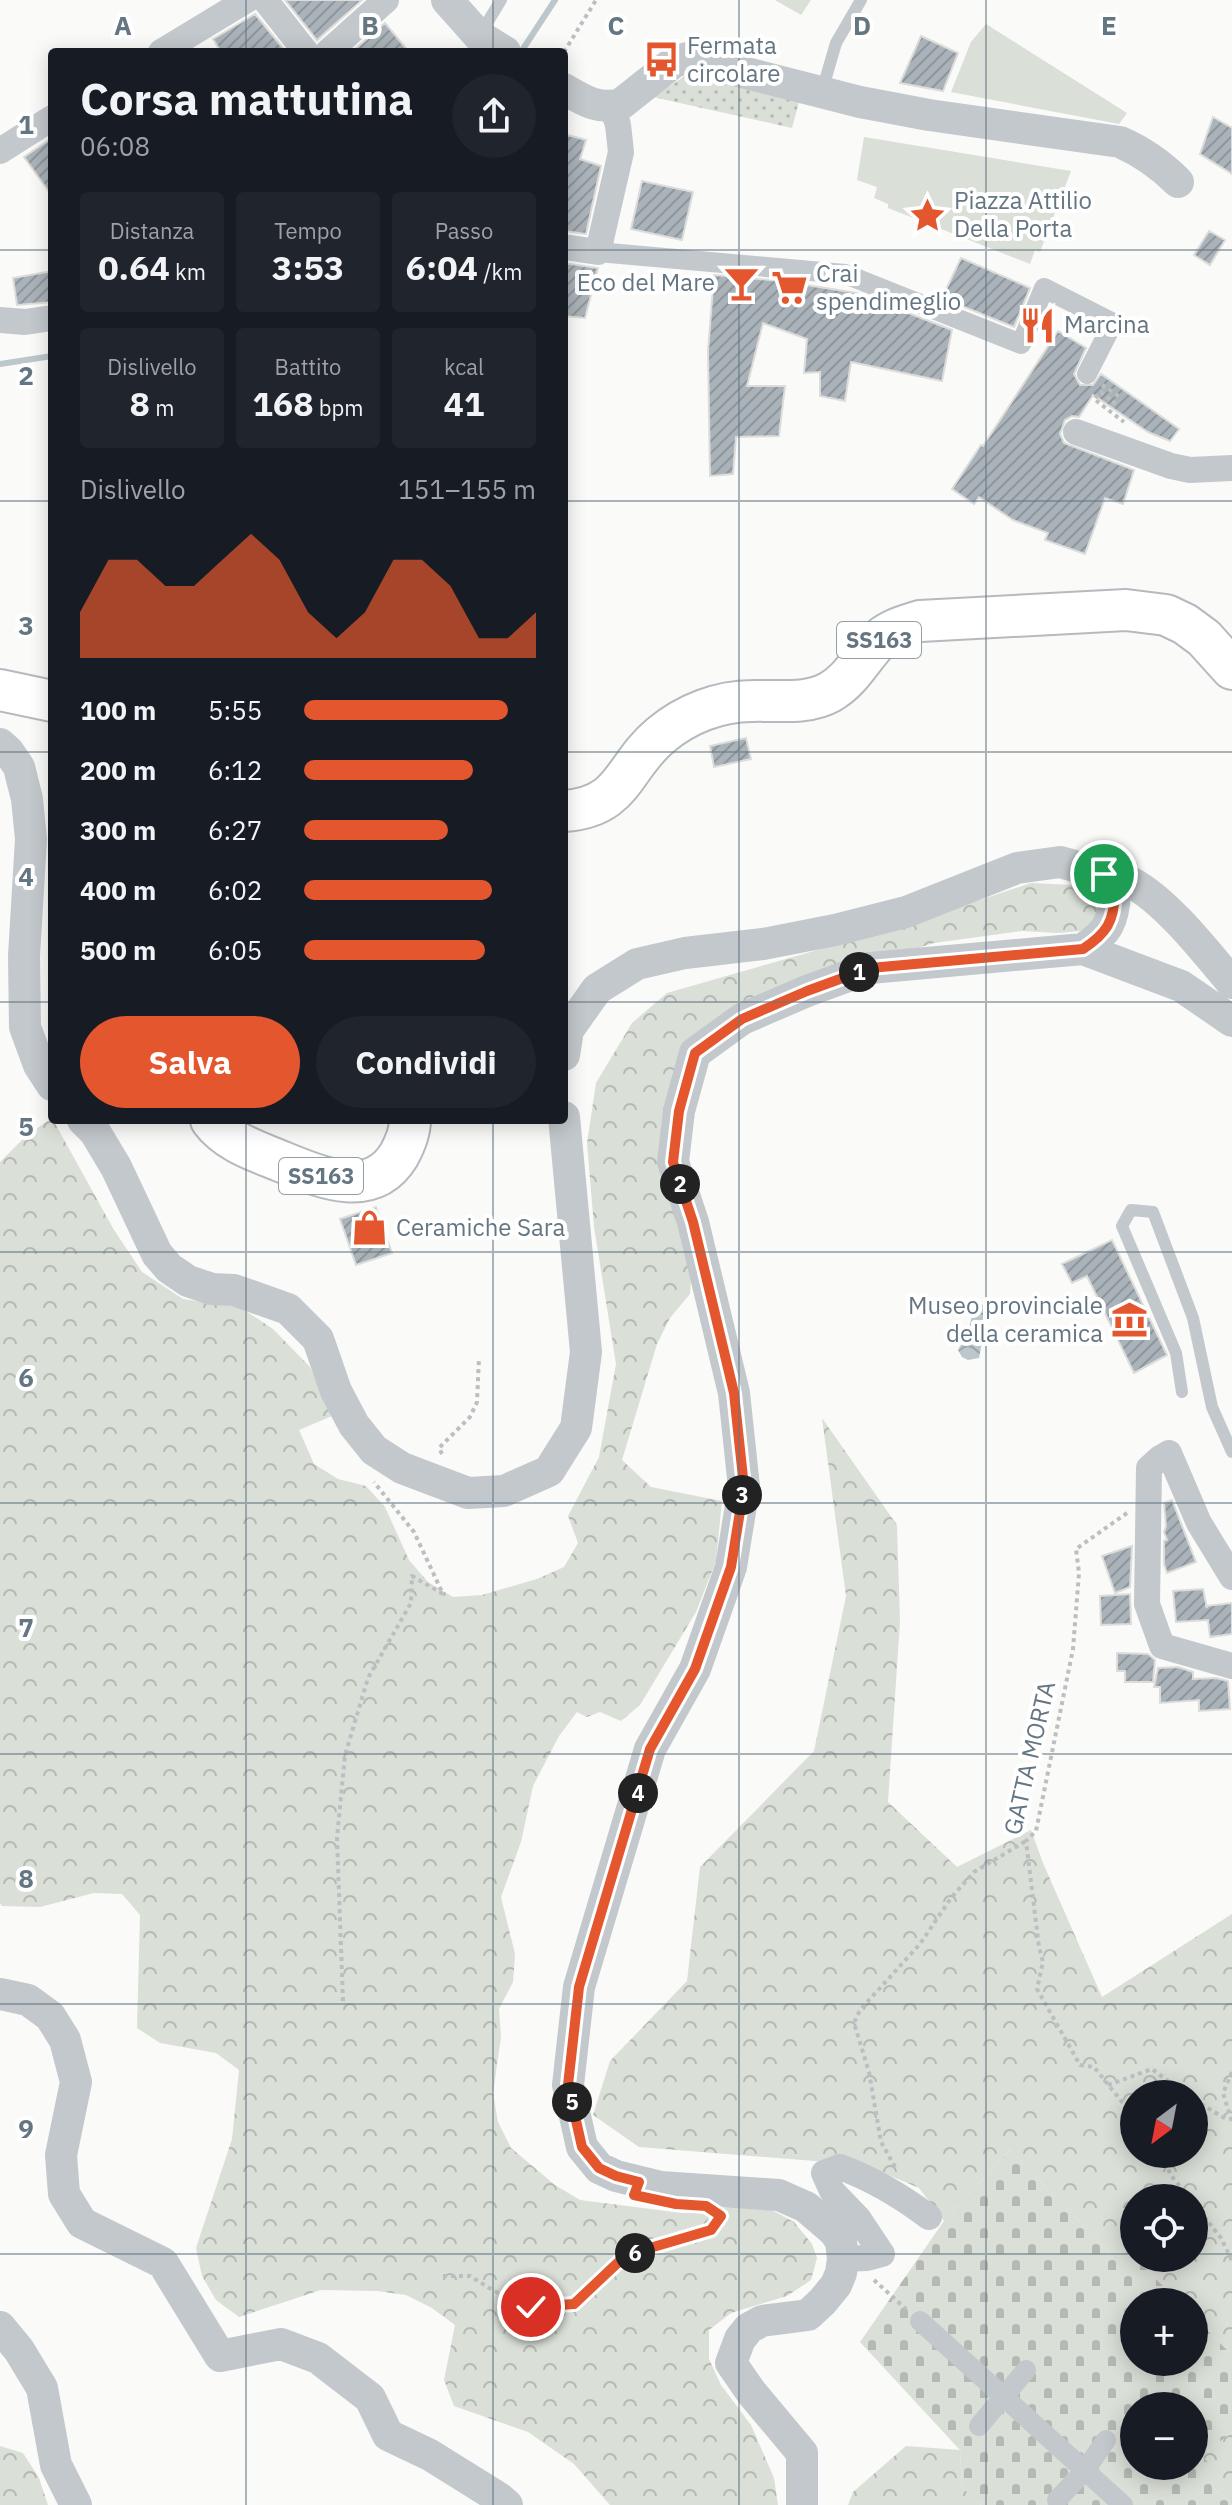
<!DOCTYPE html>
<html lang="it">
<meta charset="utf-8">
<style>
body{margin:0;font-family:"IBM Plex Sans",sans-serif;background:#20242c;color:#f1f3f6;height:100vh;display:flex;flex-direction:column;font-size:30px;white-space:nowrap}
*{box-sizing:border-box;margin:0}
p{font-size:26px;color:#9ea1a6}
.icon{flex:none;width:44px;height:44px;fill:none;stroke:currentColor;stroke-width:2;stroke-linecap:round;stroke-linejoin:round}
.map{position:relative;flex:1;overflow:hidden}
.drawer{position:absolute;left:48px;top:48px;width:520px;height:1076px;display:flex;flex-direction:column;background:#171b24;border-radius:8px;box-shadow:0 4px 20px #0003}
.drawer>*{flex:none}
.needle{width:52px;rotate:212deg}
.buttons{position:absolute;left:1120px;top:2080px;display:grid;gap:16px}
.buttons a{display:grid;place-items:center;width:88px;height:88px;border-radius:50%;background:#171b24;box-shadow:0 4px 20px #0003;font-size:40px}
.pin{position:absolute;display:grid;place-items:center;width:68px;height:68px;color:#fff;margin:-34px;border:4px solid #fff;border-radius:50%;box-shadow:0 2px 8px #0007}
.km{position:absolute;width:40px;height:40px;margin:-20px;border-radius:50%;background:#222;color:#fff;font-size:22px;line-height:40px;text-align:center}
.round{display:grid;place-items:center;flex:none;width:84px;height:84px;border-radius:42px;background:#20242c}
.summary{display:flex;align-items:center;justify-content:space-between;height:136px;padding:0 32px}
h1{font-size:44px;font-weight:800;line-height:60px}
.figures{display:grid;grid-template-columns:repeat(3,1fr);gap:12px;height:136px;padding:8px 32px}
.figures div{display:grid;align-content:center;border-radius:8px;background:#20242c;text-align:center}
.figures b{font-size:34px;font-weight:800}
.figures small{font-size:22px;font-weight:400}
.figures p{font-size:22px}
.chart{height:224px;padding:16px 32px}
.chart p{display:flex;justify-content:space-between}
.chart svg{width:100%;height:144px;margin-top:8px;fill:#e4572e;opacity:.7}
.primary-button{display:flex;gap:16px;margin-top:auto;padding:16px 32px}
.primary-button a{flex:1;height:92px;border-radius:48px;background:#e4572e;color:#fff;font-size:32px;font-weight:800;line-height:92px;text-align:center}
.primary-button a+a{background:#20242c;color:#f1f3f6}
ul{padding:0 32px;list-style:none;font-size:26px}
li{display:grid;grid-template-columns:128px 96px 1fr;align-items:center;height:60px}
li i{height:20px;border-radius:10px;background:#e4572e}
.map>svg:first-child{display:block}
</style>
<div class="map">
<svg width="1232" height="2505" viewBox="0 0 1232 2505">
<defs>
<pattern id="grass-dots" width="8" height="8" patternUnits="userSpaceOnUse" patternTransform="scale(2)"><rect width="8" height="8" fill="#dadfd7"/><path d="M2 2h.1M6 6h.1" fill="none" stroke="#b4b9b4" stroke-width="1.8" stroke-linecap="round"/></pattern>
<pattern id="forest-crowns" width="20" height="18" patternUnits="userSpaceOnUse" patternTransform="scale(2)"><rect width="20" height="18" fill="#dadfd7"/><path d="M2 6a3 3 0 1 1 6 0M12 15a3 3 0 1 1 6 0" fill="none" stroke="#b4b9b4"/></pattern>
<pattern id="cemetery-stones" width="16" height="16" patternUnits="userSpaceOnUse" patternTransform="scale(2)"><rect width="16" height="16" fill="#dadfd7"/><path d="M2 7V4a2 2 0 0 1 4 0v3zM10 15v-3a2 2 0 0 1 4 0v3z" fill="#b4b9b4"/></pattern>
<pattern id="water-waves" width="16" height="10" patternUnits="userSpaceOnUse" patternTransform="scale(2)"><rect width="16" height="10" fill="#bbc7cb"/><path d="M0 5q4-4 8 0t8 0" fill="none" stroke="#9ca6aa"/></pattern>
<pattern id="building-hatch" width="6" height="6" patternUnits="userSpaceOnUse" patternTransform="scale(2)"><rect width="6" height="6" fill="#aab3b9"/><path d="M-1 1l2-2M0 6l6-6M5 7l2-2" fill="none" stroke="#8e969c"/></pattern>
</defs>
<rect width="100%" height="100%" fill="#fafaf8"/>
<path fill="url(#grass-dots)" d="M688 74 800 98 792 128 653 97Z"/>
<path fill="url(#forest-crowns)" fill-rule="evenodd" d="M1031 883 1071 885 1094 895 1098 907 1094 921 1083 931 1057 933 1022 931 934 943 855 968 681 1065 692 1266 690 1294 670 1318 657 1344 622 1460 651 1487 722 1501 716 1561 696 1612 640 1705 621 1721 600 1712 587 1717 577 1712 559 1736 533 1786 521 1842 501 1897 515 1954 513 1982 499 2009 501 2037 493 2093 498 2122 511 2148 555 2185 580 2200 682 2213 739 2206 768 2208 794 2222 812 2244 817 2258 811 2280 787 2296 731 2313 709 2330V2359L721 2385 751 2425 774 2478 778 2505H610L574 2464 528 2432 454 2406 444 2380 455 2325 432 2308 406 2295 377 2291 321 2290 239 2317 216 2300 202 2276 196 2248 232 2139 239 2070 216 2053 160 2043 137 2028 140 1915 122 1894 94 1893 40 1907 2 1906 0 1903V1162L27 1135 52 1118 114 1230 142 1272 183 1299 240 1307 273 1329 310 1367 332 1416 299 1430 314 1464 338 1479 366 1486 385 1507 409 1560 428 1582 453 1597 482 1595 537 1579 564 1567 578 1543 568 1516 599 1457 616 1364 594 1227 587 1143 596 1083 632 1023 667 993 905 925Z
M822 1418 897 1525 900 1621 888 1802 957 1867 1031 1830 1043 1863 1102 1997 1232 1914V2355L1194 2317V2302H1179L1135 2258H1194V2198H1134V2257L1128 2252 1118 2261 1010 2150 944 2221 919 2188 865 2165 639 2147 593 2115 610 2061 687 1981 700 1867 814 1751 846 1596ZM1134 2094H1194V2154H1134Z
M1232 2432V2505L1210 2484 1202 2456Z
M0 2446 23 2453 39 2478 48 2505H0Z
M906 2446 960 2450 962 2487 981 2505H848L853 2492Z"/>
<path fill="url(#cemetery-stones)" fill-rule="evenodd" d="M1010 2150 1117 2260 1128 2251 1179 2302H1134V2362H1194V2317L1232 2355V2432L1202 2456 1220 2476 1211 2485 1232 2505H981L962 2487 960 2450 860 2342 944 2221ZM1134 2406H1194V2466H1134Z"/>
<path fill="#dadfd7" d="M775 0H811L801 15Z
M986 24 1127 113 1119 124 951 92 971 42Z
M864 137 1071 171 1040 252 1035 250 1030 264 888 208V204L874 198 877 187 857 180Z"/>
<path fill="url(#water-waves)" d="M984 1304 989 1306 979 1358 968 1360 962 1357 958 1350C961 1344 966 1338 968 1331 973 1319 969 1309 984 1304Z"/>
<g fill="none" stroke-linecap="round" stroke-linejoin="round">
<path stroke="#bbc7cb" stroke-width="6" d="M521 52 555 0
M0 364 52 356"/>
</g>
<path fill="url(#building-hatch)" stroke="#dcdcda" stroke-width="2" d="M285 0H362L317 40Z
M255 14 286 52H221L213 39Z
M385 23 409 52H352Z
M921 36 958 53 943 91 900 83Z
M1213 117 1232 128V174L1200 154Z
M564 134 586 140 580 159 601 166 586 234 564 231Z
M52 138V196L24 157Z
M642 181 693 192 682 240 631 229Z
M1209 231 1225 240 1210 265 1194 255Z
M961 258 1030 288 1014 327 942 298Z
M564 263 598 268 585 318 564 316Z
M52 271V302L17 305 13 278Z
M714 275 781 281 857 293 952 330 942 381 851 362 845 401 820 396V372L804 373 807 339 763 323 747 386H785L779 436 736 437 733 474 710 476 708 351Z
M1058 331 1086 348 1074 374 1080 385H1093L1101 374 1179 429 1170 441 1148 432 1093 395 1079 417 1072 416 1065 420 1060 434 1064 443 1134 470 1123 504 1105 498 1085 554 1045 540 1048 533 1013 520 979 497 974 504 952 489 981 445 983 446Z
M746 738 751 759 714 767 710 746Z
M376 1207 392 1253 356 1265 340 1219Z
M1112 1240 1167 1355 1134 1373 1087 1276 1072 1283 1062 1264Z
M1172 1500 1196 1562 1167 1573 1164 1564V1541L1167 1540 1164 1532 1166 1526 1164 1503Z
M1132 1546 1130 1587 1115 1593 1102 1556Z
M1203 1589 1207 1608 1206 1606 1232 1603V1634L1210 1637 1208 1620 1176 1622 1173 1591Z
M1130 1594 1131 1624 1101 1625 1100 1596Z
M1117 1653 1148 1654 1155 1660 1153 1682H1125V1671H1117Z
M1178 1667 1193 1672V1679L1216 1678 1228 1681 1230 1709 1199 1711V1700L1160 1703V1687H1154L1158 1668Z"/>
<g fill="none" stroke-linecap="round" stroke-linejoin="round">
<defs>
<path id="primary" d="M0 690 52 701
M564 811C625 807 622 767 661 735 686 714 719 701 752 701 777 700 807 705 830 692 851 680 861 659 876 643 888 630 904 626 920 621L1126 610 1166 615 1185 624 1204 638 1232 669
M211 1120C227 1142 256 1151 280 1161 318 1176 371 1201 399 1155 405 1144 410 1133 410 1120"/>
</defs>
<use href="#primary" stroke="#b5babe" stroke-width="44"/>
<path stroke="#bbbfc2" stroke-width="4" stroke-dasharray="4 4" stroke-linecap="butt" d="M564 52 596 0
M1133 327 1151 330
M1102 385 1117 395 1114 403 1101 392 1094 399 1124 422
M442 1454 439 1448 470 1417 477 1402 479 1358
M1127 1513 1076 1549 1079 1573 1073 1649 1036 1831 1026 1841 1039 1947 1043 1962 1037 1989 1080 2065 1094 2067 1134 2117
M343 2001 337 1838 345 1755 368 1678 411 1603 412 1576 443 1594 414 1532 374 1482
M1232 2072 1223 2093 1232 2122
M1108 2085 1152 2069 1185 2094
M1194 2100 1228 2120
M1164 2154 1170 2174 1189 2198
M895 2167 881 2142 869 2072 854 2023 860 2010 920 1944 951 1898 974 1872 1026 1841
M1194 2204 1221 2238 1232 2261
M443 2276H470L494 2291 531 2307 574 2304 626 2255 711 2230 720 2217
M874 2280 906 2309"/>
<path stroke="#c3c8cc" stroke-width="12" d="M481 33 501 0
M822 91 836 43 861 0
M1182 1392 1176 1353 1122 1226 1131 1210 1153 1212 1193 1318 1212 1407 1232 1452"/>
<path stroke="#c3c8cc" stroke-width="20" d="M598 252 845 274 1021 344 1044 288 1113 323 1087 374
M920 2321 1123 2505
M979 2426 1026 2370
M1057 2500 1086 2469 1106 2440"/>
<path stroke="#c3c8cc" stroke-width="26" d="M265 0 306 52
M161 52 247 0
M328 52 386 0
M0 151 52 118
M564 247 598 252 621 152 618 125 612 106
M0 320 25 322 52 318
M1076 432 1171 466 1190 470 1232 468
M1232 1577 1199 1523 1169 1453 1160 1458 1149 1468 1147 1604 1162 1646 1232 1666
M843 2259 867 2258 882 2254 858 2218 832 2191 824 2173 840 2167C873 2179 901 2196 929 2217"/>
<path stroke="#c3c8cc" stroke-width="32" d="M447 0 479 36 505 52
M564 89C583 100 598 110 621 104L674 62 687 58 860 102 929 115 1120 142C1143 152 1160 164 1178 182
M0 744 8 751 19 767 27 799 31 839 24 956 25 1027 39 1065 52 1085
M1132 883C1167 902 1205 951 1232 983
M1083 949 1181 986 1232 1021
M564 1055 568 1030 597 989 637 964 685 953 763 944 835 930 906 912 1017 868 1060 862 1104 874
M83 1120 95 1132 116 1167 157 1254 169 1268 188 1281 212 1289 234 1290 288 1309 318 1339 336 1391 354 1425 374 1450 402 1468 468 1493 504 1491 549 1471 576 1428 586 1352 564 1117
M0 1994 28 2000 50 2016 65 2040 76 2082 61 2155 64 2194 82 2223 163 2263 220 2356 281 2344 318 2358 370 2398 388 2435 430 2455 499 2498 507 2505
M0 2327 19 2350 42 2388 56 2465 76 2505
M802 2505V2453L751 2392 731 2363 740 2339 749 2328 762 2321 808 2315 822 2302 836 2285 841 2273 843 2259 841 2241 834 2231 806 2207 779 2195 661 2187 616 2176 599 2168 582 2147 568 2085 579 1987 650 1749 695 1669 731 1567 744 1487 734 1393 693 1222 673 1162 679 1111 695 1053 742 1019 807 991 870 968 1083 949C1107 933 1114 922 1115 892"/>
<use href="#primary" stroke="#fff" stroke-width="40"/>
</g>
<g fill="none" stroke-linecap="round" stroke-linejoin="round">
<defs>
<path id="route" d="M531 2307 574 2304 626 2255 711 2230 721 2216 706 2206 676 2204 634 2195 639 2182 616 2176 599 2168 582 2147 568 2085 579 1987 650 1749 695 1669 731 1567 744 1487 734 1393 693 1222 673 1162 679 1111 695 1053 742 1019 807 991 870 968 1083 949C1107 933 1114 922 1115 892L1105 883 1104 874"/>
</defs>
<use href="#route" stroke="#fff" stroke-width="16"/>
<use href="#route" stroke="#e4572e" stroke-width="10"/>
</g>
<path fill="none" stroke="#657683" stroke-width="2" stroke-opacity="0.55" d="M246 0V52M493 0V52M739 0V2505M986 0V2505M0 250H52M564 250H1232M0 501H52M564 501H1232M0 752H52M564 752H1232M0 1002H52M564 1002H1232M246 1120V2505M493 1120V2505M0 1252H1232M0 1503H1232M0 1754H1232M0 2004H1232M0 2254H1134M1194 2254H1232"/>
<defs>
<symbol id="bus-bare" viewBox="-9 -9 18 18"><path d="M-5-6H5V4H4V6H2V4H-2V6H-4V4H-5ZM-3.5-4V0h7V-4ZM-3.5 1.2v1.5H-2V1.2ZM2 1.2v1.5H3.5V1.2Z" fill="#e4572e" stroke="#fff" stroke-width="2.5" paint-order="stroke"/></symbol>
<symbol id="sight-bare" viewBox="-9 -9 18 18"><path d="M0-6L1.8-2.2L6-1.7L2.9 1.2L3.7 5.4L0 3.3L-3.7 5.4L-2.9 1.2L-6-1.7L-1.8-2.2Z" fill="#e4572e" stroke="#fff" stroke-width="2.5" paint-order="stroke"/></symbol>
<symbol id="bar-bare" viewBox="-9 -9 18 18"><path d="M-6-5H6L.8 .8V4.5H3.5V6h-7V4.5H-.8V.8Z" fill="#e4572e" stroke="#fff" stroke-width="2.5" paint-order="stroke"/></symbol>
<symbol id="supermarket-bare" viewBox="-9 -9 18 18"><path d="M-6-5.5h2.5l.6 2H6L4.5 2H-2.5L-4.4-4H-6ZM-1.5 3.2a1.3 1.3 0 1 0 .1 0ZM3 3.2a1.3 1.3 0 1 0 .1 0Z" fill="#e4572e" stroke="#fff" stroke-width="2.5" paint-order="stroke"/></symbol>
<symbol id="restaurant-bare" viewBox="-9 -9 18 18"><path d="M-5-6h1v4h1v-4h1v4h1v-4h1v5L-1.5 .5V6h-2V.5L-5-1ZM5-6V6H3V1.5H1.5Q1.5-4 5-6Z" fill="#e4572e" stroke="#fff" stroke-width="2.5" paint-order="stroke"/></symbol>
<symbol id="shop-bare" viewBox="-9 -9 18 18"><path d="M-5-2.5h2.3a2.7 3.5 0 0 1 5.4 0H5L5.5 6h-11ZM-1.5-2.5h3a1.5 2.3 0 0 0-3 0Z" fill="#e4572e" stroke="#fff" stroke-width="2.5" paint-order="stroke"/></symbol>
<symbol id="museum-bare" viewBox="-9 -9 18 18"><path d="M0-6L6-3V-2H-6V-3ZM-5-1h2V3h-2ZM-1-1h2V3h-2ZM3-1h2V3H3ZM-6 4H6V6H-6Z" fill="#e4572e" stroke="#fff" stroke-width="2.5" paint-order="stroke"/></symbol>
</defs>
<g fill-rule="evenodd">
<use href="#bus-bare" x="636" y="34" width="51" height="51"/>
<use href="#sight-bare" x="902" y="190" width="51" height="51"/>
<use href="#bar-bare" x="716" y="258" width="51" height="51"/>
<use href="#supermarket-bare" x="764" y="262" width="51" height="51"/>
<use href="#restaurant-bare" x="1012" y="300" width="51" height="51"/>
<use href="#shop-bare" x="344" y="1202" width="51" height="51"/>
<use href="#museum-bare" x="1104" y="1294" width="51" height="51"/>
</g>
<g text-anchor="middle" stroke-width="8" stroke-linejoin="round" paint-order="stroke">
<g fill="#fff" stroke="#939fa8" stroke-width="2">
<rect x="837" y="622" width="84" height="36" rx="6"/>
<rect x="279" y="1158" width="84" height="36" rx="6"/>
</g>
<g font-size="22" font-weight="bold" fill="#657683">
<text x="879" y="648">SS163</text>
<text x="321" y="1184">SS163</text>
</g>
<g font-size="24" fill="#657683" stroke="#fff" text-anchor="start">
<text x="687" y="54">Fermata<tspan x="687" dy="28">circolare</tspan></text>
<text x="954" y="209">Piazza Attilio<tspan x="954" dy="28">Della Porta</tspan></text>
<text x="816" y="282">Crai<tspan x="816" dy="28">spendimeglio</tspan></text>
<text x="715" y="291" text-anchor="end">Eco del Mare</text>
<text x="1064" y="333">Marcina</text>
<text x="396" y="1236">Ceramiche Sara</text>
<text x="1103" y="1314" text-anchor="end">Museo provinciale<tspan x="1103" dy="28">della ceramica</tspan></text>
</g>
<g font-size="24" fill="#657683" stroke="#fff">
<text transform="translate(1030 1758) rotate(-77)" y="8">GATTA MORTA</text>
</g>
</g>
<g font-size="26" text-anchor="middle" font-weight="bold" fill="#657683" stroke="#fff" stroke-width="8" stroke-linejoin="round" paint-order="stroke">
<text x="123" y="35">A</text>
<text x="370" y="35">B</text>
<text x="616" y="35">C</text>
<text x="862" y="35">D</text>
<text x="1109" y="35">E</text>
<text x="26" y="134">1</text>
<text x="26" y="385">2</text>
<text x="26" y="635">3</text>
<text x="26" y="886">4</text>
<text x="26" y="1136">5</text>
<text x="26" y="1387">6</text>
<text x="26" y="1637">7</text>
<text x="26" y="1888">8</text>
<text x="26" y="2138">9</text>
</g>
</svg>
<div class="buttons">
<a><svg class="needle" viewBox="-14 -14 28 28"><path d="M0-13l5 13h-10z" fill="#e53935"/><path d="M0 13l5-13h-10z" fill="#9ea1a6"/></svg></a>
<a><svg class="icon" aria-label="locate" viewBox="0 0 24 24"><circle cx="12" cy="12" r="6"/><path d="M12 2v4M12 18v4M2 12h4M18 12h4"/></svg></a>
<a>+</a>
<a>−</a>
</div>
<div class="pin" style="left:1104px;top:874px;background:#1e9e55"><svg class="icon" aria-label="arrive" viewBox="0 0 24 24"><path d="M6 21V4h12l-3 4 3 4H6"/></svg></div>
<div class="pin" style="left:531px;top:2307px;background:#d93025"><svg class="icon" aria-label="check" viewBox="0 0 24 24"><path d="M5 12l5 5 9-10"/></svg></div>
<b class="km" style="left:859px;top:972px">1</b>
<b class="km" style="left:680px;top:1184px">2</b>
<b class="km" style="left:742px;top:1495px">3</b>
<b class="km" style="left:638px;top:1793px">4</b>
<b class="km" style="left:572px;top:2102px">5</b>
<b class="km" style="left:635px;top:2253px">6</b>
<section class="drawer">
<div class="summary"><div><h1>Corsa mattutina</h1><p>06:08</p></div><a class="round"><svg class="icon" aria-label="share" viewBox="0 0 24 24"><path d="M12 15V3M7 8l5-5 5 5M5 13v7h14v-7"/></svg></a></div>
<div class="figures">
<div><p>Distanza</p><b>0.64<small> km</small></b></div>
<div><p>Tempo</p><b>3:53</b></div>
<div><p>Passo</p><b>6:04<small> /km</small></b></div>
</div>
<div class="figures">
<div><p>Dislivello</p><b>8<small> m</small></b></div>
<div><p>Battito</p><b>168<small> bpm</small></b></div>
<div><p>kcal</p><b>41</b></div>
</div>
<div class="chart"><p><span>Dislivello</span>151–155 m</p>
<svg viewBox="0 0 160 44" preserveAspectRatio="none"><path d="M0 44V30L10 14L20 14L30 22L40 22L50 14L60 6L70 14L80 30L90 38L100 30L110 14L120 14L130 22L140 38L150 38L160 30V44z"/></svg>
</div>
<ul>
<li><b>100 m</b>5:55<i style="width:88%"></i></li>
<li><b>200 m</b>6:12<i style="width:73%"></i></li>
<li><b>300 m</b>6:27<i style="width:62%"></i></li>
<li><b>400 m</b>6:02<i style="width:81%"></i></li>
<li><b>500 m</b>6:05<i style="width:78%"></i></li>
</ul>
<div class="primary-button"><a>Salva</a><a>Condividi</a></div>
</section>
</div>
